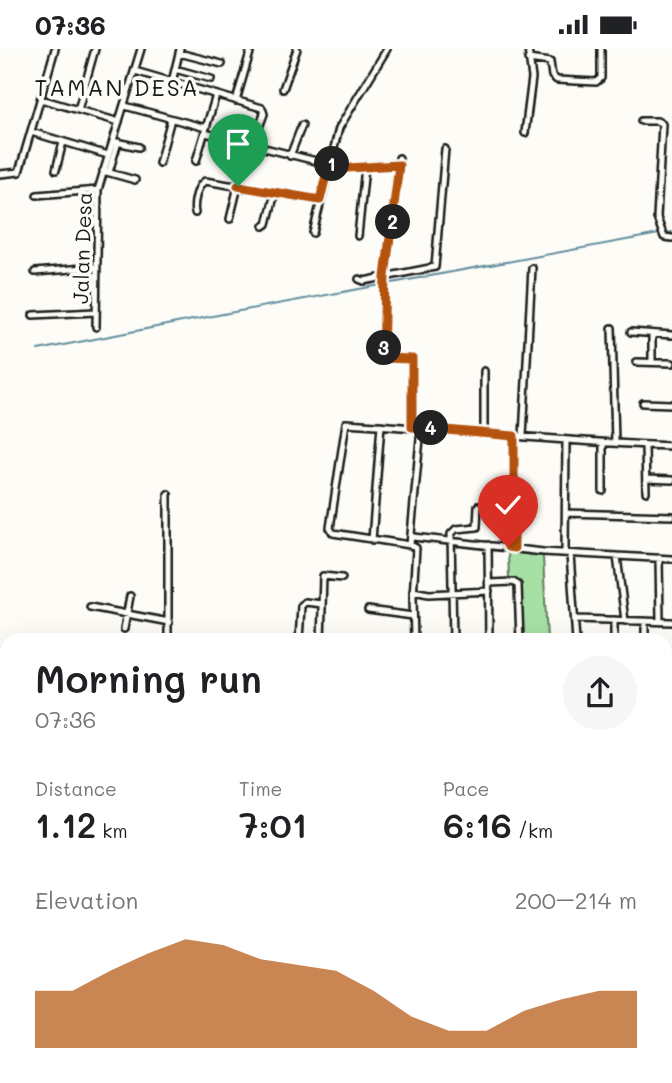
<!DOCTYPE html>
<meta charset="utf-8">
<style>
body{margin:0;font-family:Mali,sans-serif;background:#f6f6f6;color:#202124;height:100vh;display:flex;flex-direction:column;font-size:26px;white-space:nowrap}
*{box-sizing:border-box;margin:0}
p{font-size:23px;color:#757577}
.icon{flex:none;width:38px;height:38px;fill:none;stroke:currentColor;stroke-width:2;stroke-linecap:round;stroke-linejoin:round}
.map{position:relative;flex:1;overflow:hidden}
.side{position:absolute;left:0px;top:584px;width:672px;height:450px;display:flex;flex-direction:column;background:#fff;border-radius:21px 21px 0 0;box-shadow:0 7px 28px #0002}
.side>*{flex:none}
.pin{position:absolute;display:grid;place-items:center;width:60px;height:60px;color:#fff;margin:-72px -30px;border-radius:50% 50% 50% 0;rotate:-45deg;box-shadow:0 0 7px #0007}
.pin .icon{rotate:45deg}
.km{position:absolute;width:35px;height:35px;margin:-18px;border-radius:50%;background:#222;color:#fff;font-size:19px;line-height:35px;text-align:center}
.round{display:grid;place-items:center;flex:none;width:74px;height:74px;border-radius:37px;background:#f6f6f6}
.headline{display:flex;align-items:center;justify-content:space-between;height:119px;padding:0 35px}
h1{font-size:38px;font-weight:600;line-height:52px}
.stats{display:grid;grid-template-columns:repeat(3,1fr);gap:10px;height:119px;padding:7px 35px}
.stats div{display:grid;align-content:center}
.stats b{font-size:35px;font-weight:600}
.stats small{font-size:19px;font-weight:400}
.stats p{font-size:19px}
.chart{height:196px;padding:14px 35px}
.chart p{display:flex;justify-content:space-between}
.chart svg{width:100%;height:126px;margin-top:7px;fill:#b45309;opacity:.7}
.status{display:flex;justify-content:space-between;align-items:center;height:49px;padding:0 35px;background:#fff;direction:ltr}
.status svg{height:19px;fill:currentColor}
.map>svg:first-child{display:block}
</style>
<div class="status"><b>07:36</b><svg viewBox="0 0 49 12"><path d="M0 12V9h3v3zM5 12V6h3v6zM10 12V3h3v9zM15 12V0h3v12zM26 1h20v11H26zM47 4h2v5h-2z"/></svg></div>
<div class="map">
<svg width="672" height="1034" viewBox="0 0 672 1034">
<rect width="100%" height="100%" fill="#fdfcf7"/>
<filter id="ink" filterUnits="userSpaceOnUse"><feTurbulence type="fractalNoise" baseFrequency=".0143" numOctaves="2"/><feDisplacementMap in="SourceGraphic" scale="14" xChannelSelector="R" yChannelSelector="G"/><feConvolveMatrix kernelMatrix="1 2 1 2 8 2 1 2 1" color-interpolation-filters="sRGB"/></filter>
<g filter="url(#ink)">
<path fill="#a7e0a4" stroke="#627e60" stroke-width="2" d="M508 503 543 507 547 591H523L521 534 509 529Z"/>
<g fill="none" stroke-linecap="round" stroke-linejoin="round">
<path stroke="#628e9c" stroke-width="2" d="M667 184 672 183
M38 301 223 265 659 185
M665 704 672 703"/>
<path stroke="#90daf1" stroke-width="8" d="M45 1029 46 1034"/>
<defs>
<path id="minor" d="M179 4 222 15
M528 10 550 13 552 27 557 31 596 33 601 29V0
M175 20 211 30
M135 22 262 59 264 65 252 97
M172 33 180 0
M283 40 297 0
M41 50 119 73
M236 52 251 0
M125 57 206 79
M78 61 95 0
M641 72H657L662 75 657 169 664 188 672 189
M31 83 108 106
M205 84 344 119 399 115
M525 84 532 29 528 0
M116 93 139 98
M290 107 302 76
M399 109 385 228 383 309 412 310V378
M196 112 216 46
M159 114 171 70
M56 121 63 93
M103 122 135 131
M109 123 118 93
M0 125 19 123 55 0
M37 146 98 141
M195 164C193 155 197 136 205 132L320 151
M230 170 238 137
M264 177 267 175 275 144
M313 184 339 79 387 0
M358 187 365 118
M35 223 96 218
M359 230 364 232 435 218 445 100
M33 266 96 263
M96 278 98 141 141 0
M612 279 615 394
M631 283 672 286
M652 285V313
M636 313 672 314
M643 354 672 355
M484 383V322
M514 386V499
M523 387 532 219
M645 396 646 443
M646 430 672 431
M603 442V394
M168 445V592
M566 464 672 467
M414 488 543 503 672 510
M372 491 381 376
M410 496 421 379
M488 496 489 592
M565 504 566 392
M570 505 576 592
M617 507 625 572
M659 509 660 573
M489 534 513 533 518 536 520 592
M413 542 429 545 489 542
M90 558 169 573
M368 561 413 567
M576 570 672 573
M614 571V592
M645 572V592
M124 580 130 547
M299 592 301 557 305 553 322 555
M321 592 323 527 342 529
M414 592 413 548 416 499 410 496 333 484 330 479 346 374C455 381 563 393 672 397
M453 592 451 485 456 480 477 478 478 457
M665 611 672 638
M665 626 672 660
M0 637 7 639
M665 700 672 699
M665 864 672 866
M348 1027 367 1034
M463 1034 465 1027"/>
<path id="highway" d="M0 988 7 992
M0 997 7 1001
M55 1027 67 1034
M74 1027 89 1034
M171 1027 172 1034"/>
</defs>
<use href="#minor" stroke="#1c1c1c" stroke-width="10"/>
<use href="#highway" stroke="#1c1c1c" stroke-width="12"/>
<use href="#minor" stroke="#fdfcf7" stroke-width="5"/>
<use href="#highway" stroke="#fdfcf7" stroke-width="7"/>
</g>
</g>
<g fill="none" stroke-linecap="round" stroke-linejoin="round" filter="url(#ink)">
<defs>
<path id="route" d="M238 137 320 151 329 114 347 119 399 116 385 228 383 309 412 310V378L514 387V499L508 498"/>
</defs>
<use href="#route" stroke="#fff" stroke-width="14"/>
<use href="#route" stroke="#b45309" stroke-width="9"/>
</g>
<g text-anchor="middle" stroke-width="7" stroke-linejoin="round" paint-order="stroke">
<g font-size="21" fill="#1c1c1c" stroke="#fdfcf7">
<text transform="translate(83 199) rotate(-88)" y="7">Jalan Desa</text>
</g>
<g font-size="23" letter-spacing="2" fill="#1c1c1c" stroke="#fdfcf7">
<text x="117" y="47">TAMAN DESA</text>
</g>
</g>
</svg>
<div class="pin" style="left:238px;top:137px;background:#1e9e55"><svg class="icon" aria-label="arrive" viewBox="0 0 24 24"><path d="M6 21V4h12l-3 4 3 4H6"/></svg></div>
<div class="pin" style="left:508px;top:498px;background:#d93025"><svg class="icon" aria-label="check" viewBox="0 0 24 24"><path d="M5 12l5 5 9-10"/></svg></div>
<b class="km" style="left:332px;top:115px">1</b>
<b class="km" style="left:393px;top:173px">2</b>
<b class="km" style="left:384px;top:299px">3</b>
<b class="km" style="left:431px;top:379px">4</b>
<section class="side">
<div class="headline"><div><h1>Morning run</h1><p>07:36</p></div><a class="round"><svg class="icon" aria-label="share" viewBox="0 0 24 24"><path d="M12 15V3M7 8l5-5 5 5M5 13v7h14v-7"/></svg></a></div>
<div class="stats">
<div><p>Distance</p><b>1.12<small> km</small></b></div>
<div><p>Time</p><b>7:01</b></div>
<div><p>Pace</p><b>6:16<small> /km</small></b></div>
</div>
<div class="chart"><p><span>Elevation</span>200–214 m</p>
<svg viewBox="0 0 160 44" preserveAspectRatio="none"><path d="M0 44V24L10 24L20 17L30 11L40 6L50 8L60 13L70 15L80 17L90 24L100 33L110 38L120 38L130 31L140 27L150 24L160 24V44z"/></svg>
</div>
</section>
</div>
